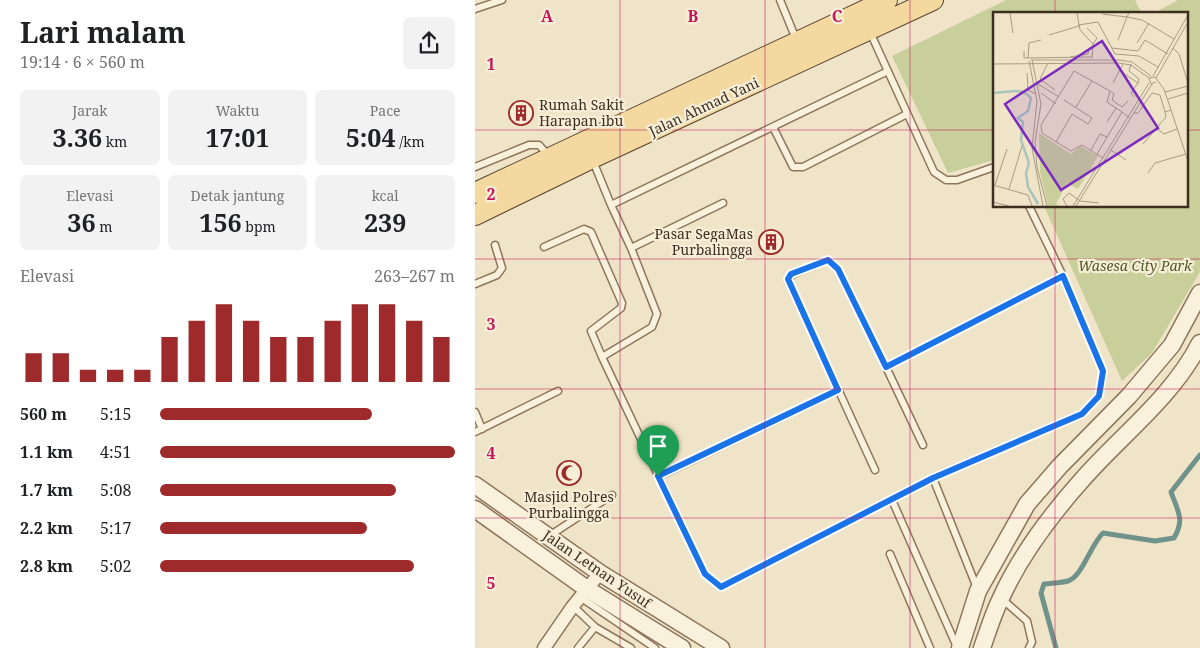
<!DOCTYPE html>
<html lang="id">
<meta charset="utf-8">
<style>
body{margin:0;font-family:"Noto Serif",serif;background:#f2f2f2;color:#202124;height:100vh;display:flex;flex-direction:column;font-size:19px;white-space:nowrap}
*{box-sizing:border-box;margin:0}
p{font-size:16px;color:#757577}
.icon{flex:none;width:28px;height:28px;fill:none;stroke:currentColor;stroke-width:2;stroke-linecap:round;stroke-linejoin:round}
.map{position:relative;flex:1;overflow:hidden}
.panel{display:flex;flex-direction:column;background:#fff;width:475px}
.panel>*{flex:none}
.pin{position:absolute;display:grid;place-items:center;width:42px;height:42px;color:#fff;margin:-51px -21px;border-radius:50% 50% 50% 0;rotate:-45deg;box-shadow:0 0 5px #0007}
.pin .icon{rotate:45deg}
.round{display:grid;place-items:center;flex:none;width:52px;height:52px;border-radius:8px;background:#f2f2f2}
.headline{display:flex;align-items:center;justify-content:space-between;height:85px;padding:0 20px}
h1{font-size:28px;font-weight:700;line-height:38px}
.metrics{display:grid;grid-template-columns:repeat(3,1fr);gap:8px;height:85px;padding:5px 20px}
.metrics div{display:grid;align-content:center;border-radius:8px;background:#f2f2f2;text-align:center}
.metrics b{font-size:25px;font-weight:700}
.metrics small{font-size:14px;font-weight:400}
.metrics p{font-size:14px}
.chart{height:140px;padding:10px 20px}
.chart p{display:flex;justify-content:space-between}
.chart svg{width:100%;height:90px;margin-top:5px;stroke:#9e2a2b;stroke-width:6}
ul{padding:0 20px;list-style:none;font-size:16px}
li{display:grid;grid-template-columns:80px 60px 1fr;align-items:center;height:38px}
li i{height:12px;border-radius:6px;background:#9e2a2b}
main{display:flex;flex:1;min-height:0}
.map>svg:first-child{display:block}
</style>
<main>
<section class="panel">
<div class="headline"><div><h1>Lari malam</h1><p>19:14 · 6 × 560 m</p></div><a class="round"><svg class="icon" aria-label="share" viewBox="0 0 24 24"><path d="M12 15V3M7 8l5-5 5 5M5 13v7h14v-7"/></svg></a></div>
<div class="metrics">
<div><p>Jarak</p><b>3.36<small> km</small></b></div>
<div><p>Waktu</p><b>17:01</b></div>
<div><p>Pace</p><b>5:04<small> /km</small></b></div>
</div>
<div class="metrics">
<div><p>Elevasi</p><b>36<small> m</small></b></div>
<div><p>Detak jantung</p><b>156<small> bpm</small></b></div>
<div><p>kcal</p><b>239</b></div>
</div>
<div class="chart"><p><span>Elevasi</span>263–267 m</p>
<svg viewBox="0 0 160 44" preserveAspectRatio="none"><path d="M5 44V30M15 44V30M25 44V38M35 44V38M45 44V38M55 44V22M65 44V14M75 44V6M85 44V14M95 44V22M105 44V22M115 44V14M125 44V6M135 44V6M145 44V14M155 44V22"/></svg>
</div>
<ul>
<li><b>560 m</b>5:15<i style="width:72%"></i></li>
<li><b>1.1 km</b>4:51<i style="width:100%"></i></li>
<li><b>1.7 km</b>5:08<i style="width:80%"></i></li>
<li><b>2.2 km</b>5:17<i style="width:70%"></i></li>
<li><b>2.8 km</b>5:02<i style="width:86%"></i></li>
</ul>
</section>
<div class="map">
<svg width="725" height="648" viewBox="0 0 725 648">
<rect width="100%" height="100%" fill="#f0e4c8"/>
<path fill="#c9cf9b" d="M531 0H660L667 14H519V160L473 173 417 56Z
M703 0H725V272L677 353 647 381 569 206H711V14H677Z"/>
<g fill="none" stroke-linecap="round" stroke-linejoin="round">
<path stroke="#6f938a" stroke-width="5" d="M581 648 566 593 569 584C577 583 586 583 593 581 607 577 616 544 628 533L680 541 699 538C710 519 703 512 696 492L725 455"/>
<defs>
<path id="service" d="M305 0 321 39
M0 9 27 0
M395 32 459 172 471 180H482L519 167
M298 127 318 167H328L432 114
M118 161 136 205 413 71
M0 167 54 145H64L74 156
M136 205 156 248 182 314 177 327 127 357 230 574 246 587 458 478 607 414 624 396 628 371 588 276 554 206
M69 247 109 229 116 232 147 303 146 308 116 331 127 357
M156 248 248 203
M0 284 22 275 27 268 20 245
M411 367 448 445
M0 412 7 429
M0 432 83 391
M400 470 314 282 316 275 353 260 363 269 411 367 588 276
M183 477 363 390
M458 478 502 588
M417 500 482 647
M74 536 137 495
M415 554 455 648
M105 597 180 648
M527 599 552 621 557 642 554 648
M98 606 120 627
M103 648 120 627 156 648"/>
<path id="minor" d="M69 648 98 606 125 573"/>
<path id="tertiary" d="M0 485 125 573 246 648
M0 509 112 589 207 648
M485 648 503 591 552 504 585 466 654 396 697 345 725 293
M507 648C513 631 518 614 526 598 545 556 575 516 606 481 645 436 697 398 725 343"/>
<path id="primary" d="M0 193 412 0
M0 215 117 158 458 0"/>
</defs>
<use href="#service" stroke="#8d765c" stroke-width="9"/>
<use href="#minor" stroke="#8d765c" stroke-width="15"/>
<use href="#tertiary" stroke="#8d765c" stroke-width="19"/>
<use href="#primary" stroke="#5b4430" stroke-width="22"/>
<use href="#service" stroke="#faf1dc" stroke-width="6"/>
<use href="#minor" stroke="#faf1dc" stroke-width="12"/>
<use href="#tertiary" stroke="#faf1dc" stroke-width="16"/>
<use href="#primary" stroke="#f3d9a0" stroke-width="20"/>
</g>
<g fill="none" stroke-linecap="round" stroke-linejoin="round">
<defs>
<path id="route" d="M353 260 363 269 411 367 588 276 628 371 624 396 607 414 458 478 246 587 230 574 183 476 363 390 313 279 316 274Z"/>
</defs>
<use href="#route" stroke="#fff" stroke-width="10"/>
<use href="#route" stroke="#1a73e8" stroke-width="6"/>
</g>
<path fill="none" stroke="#c2185b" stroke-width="1" stroke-opacity="0.55" d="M145 0V648M290 0V648M435 0V648M580 0V14M0 130H519M711 130H725M580 206V648M0 259H725M0 389H725M0 518H725"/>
<defs>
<symbol id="building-ring" viewBox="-11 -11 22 22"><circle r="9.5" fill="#f7eed8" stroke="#9e2a2b" stroke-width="1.5"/><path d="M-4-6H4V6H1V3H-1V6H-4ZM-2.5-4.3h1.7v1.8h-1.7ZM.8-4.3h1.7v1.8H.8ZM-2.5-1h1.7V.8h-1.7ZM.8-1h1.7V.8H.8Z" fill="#9e2a2b"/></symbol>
<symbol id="mosque-ring" viewBox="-11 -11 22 22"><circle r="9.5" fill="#f7eed8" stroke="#9e2a2b" stroke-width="1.5"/><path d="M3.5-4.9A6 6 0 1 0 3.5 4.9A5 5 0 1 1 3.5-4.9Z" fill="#9e2a2b"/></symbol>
</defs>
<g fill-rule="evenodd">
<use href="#building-ring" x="32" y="99" width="28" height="28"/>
<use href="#building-ring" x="282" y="228" width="28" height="28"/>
<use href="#mosque-ring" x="80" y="459" width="28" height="28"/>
</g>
<g text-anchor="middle" stroke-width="4.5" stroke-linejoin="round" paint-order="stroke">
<g font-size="14" fill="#3d2e20" stroke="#f7eed8" text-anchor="start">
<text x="64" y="110">Rumah Sakit<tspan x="64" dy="16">Harapan ibu</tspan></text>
<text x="278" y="239" text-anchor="end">Pasar SegaMas<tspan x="278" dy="16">Purbalingga</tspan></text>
<text x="94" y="502" text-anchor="middle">Masjid Polres<tspan x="94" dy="16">Purbalingga</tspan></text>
</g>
<g font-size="14" fill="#3d2e20" stroke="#f7eed8">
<text transform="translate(229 107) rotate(-25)" y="5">Jalan Ahmad Yani</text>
<text transform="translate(122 569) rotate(34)" y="5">Jalan Letnan Yusuf</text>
</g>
<g font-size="14" font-style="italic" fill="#4d5a26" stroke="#f7eed8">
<text x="660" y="271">Wasesa City Park</text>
</g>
</g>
<g transform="translate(518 12)">
<rect width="195" height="195" fill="#f0e4c8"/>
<path d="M46 121 78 142 87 134 105 144 85 177 74 171 63 192 66 194H55L47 160Z" fill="#c9cf9b"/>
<path fill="none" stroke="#a9c4bc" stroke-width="2.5" d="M0 81 23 79 31 80 38 86 35 99 25 106 30 110 28 128 36 151 33 161 35 175 45 192"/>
<path fill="none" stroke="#a89b85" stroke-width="1" d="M17 1 20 21M84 1 87 18 100 32 99 46M136 1 134 5 149 8 181 27M109 2 134 5 125 28M85 13 105 10 122 42 146 44 165 55M94 16 104 26 100 32M56 23 86 14M144 31 156 11M119 36 145 39 152 28 175 42M180 36 186 42 195 71M31 39V46L99 45M77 45 95 42 96 36H100M35 46 36 31 48 28M38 48H126L139 50 158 64M39 48 48 92 42 130 44 155 54 194M36 49 44 89 39 136 50 194M55 51 47 67 62 78M0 52 126 51 138 53 156 66M138 52 136 59 146 67 145 71M127 59 145 71 138 81 141 85M34 61 35 78 43 82M160 64 195 3M163 66 195 10M163 70 158 72 156 66 162 65 171 77 195 149M120 71 130 52M45 72 66 85M117 79 121 82 119 88 129 95 135 89M172 80 195 74M48 81 63 92M175 87 195 81M83 95 99 69M141 101H145L159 81 167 83 172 100M114 110 123 96M163 116 171 122 184 117M63 130 79 102 95 112 99 106 71 88M150 132 173 105 172 100 178 98M98 138 107 122 114 125M118 138 133 148M104 142 129 100 137 106M110 146 89 133 78 139 49 121 48 113 81 59 117 79 114 90 129 100M155 161 162 151 193 142M0 173 35 183 39 194M2 173 14 137M16 177 29 134M0 190 16 194M74 194 70 187 76 181 87 189 106 191M80 194 156 71M83 194 159 72"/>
<path fill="#7b2cbf" fill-opacity="0.15" stroke="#7b2cbf" stroke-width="2.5" d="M109 29 165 116 68 178 12 92Z"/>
<rect width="195" height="195" fill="none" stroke="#3d2e20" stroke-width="2.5"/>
</g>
<g font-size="16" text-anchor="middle" font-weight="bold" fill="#c2185b" stroke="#f7eed8" stroke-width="4.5" stroke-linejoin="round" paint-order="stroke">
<text x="72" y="22">A</text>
<text x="218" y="22">B</text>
<text x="362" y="22">C</text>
<text x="16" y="70">1</text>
<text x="16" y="200">2</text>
<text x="16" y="330">3</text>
<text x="16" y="459">4</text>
<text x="16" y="589">5</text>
</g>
</svg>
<div class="pin" style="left:183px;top:476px;background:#1e9e55"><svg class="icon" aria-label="arrive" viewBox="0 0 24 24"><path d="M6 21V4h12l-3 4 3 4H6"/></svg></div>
</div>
</main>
